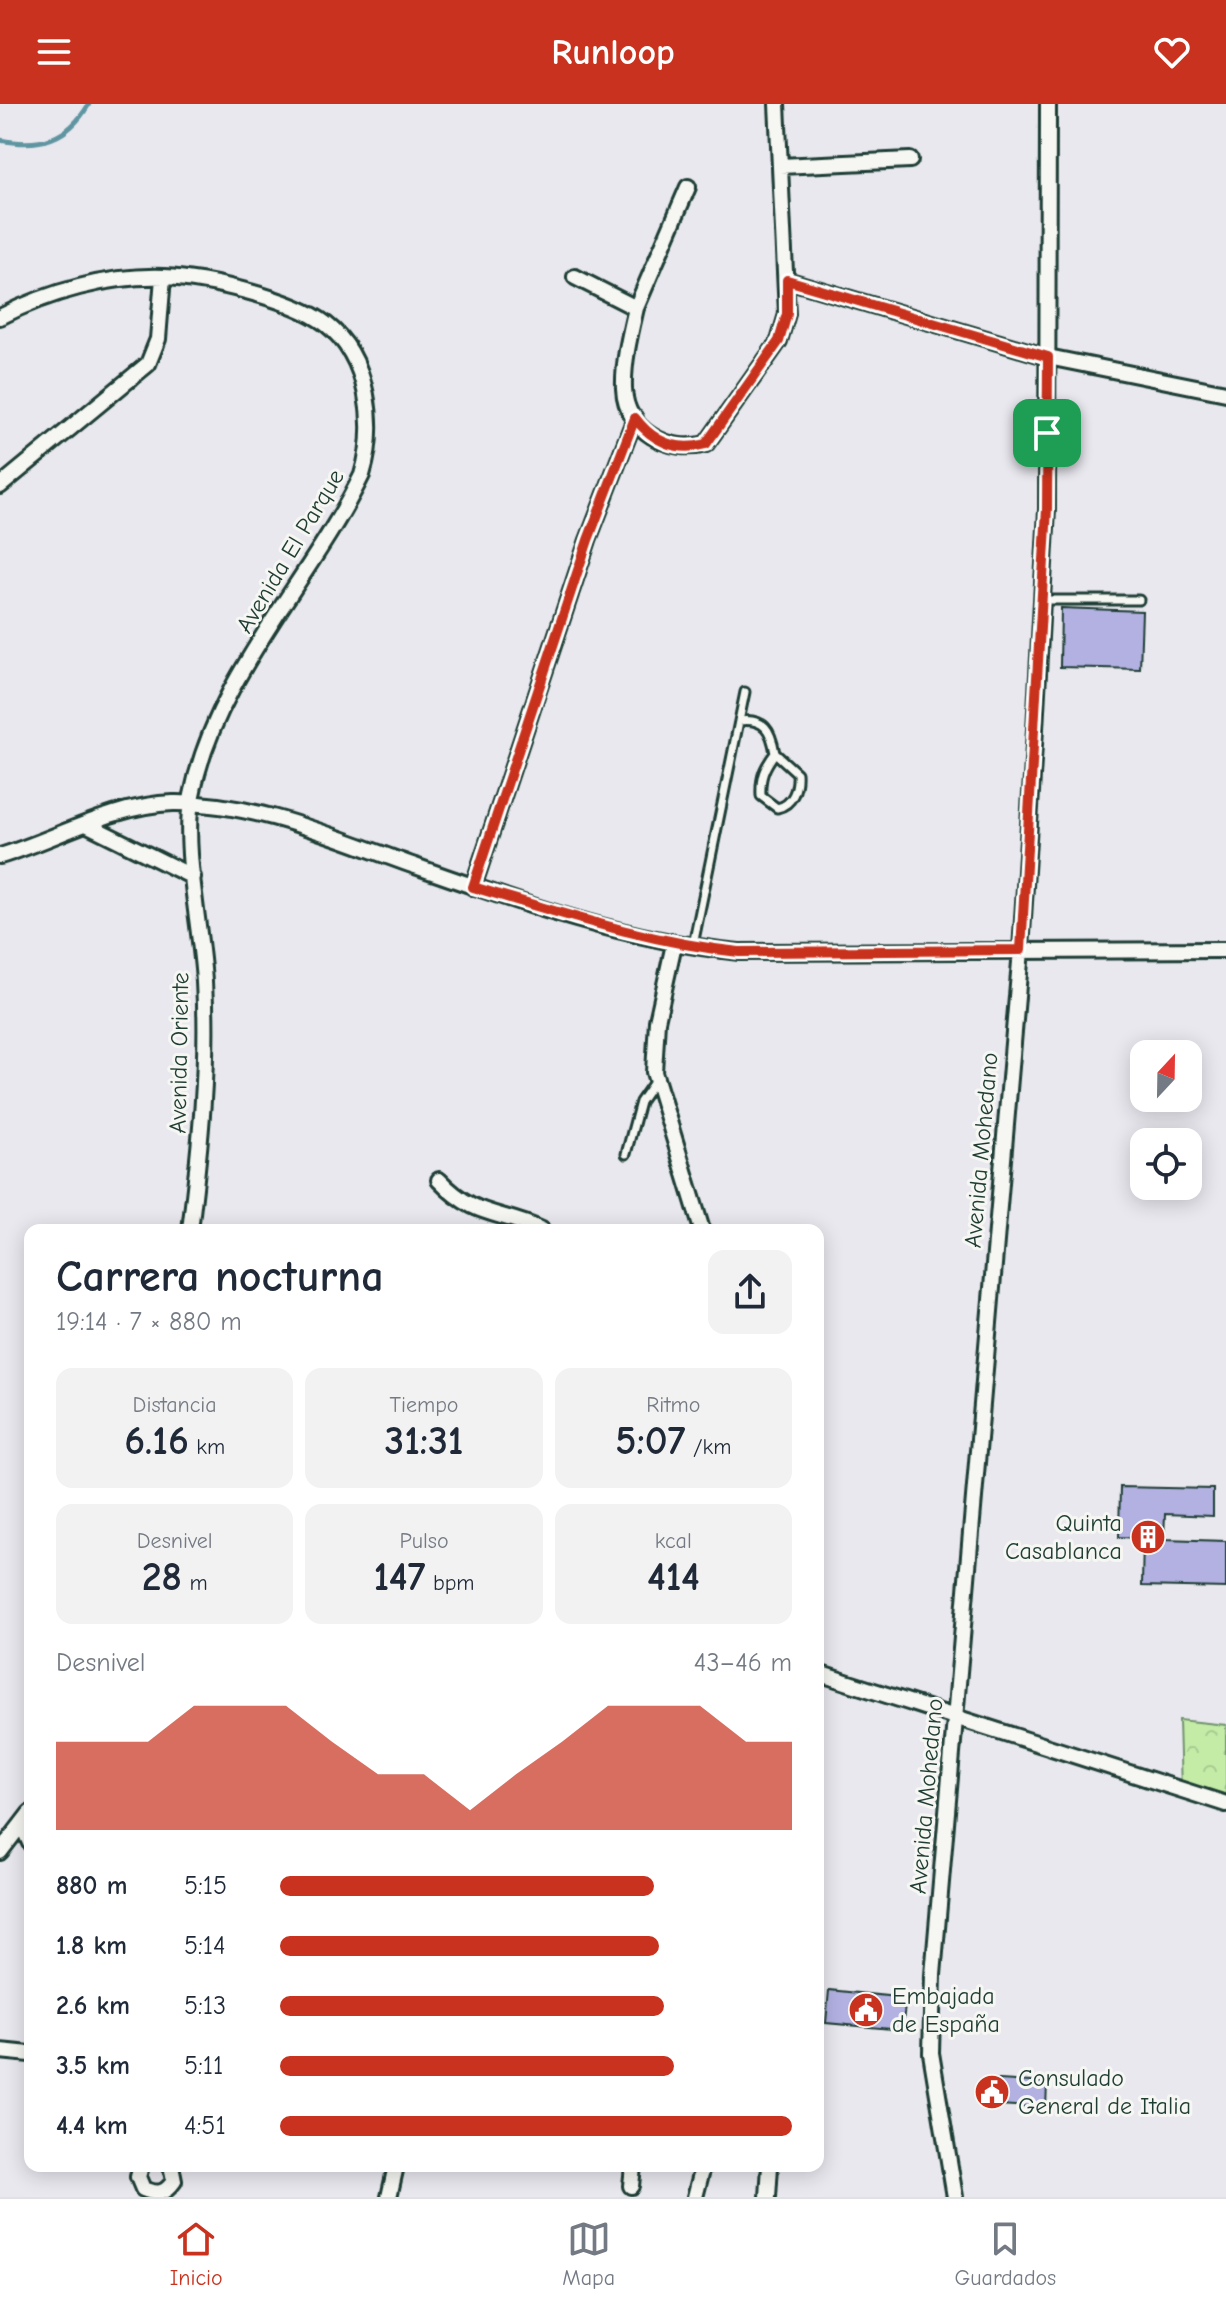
<!DOCTYPE html>
<html lang="es">
<meta charset="utf-8">
<style>
body{margin:0;font-family:"Comic Neue",sans-serif;background:#f2f2f3;color:#1f2937;height:100vh;display:flex;flex-direction:column;font-size:30px;white-space:nowrap}
*{box-sizing:border-box;margin:0}
p{font-size:26px;color:#747a83}
.icon{flex:none;width:44px;height:44px;fill:none;stroke:currentColor;stroke-width:2;stroke-linecap:round;stroke-linejoin:round}
.map{position:relative;flex:1;overflow:hidden}
.side{position:absolute;left:24px;top:1120px;width:800px;height:948px;display:flex;flex-direction:column;background:#fff;border-radius:16px;box-shadow:0 4px 20px #0003}
.side>*{flex:none}
.needle{width:52px;rotate:22deg}
.buttons{position:absolute;left:1130px;top:936px;display:grid;gap:16px}
.buttons a{display:grid;place-items:center;width:72px;height:72px;border-radius:16px;background:#fff;box-shadow:0 4px 20px #0003;font-size:40px}
.pin{position:absolute;display:grid;place-items:center;width:68px;height:68px;color:#fff;margin:-34px;border-radius:16px;box-shadow:0 4px 12px #0006}
.round{display:grid;place-items:center;flex:none;width:84px;height:84px;border-radius:16px;background:#f2f2f3}
.summary{display:flex;align-items:center;justify-content:space-between;height:136px;padding:0 32px}
h1{font-size:44px;font-weight:800;line-height:60px}
.stats{display:grid;grid-template-columns:repeat(3,1fr);gap:12px;height:136px;padding:8px 32px}
.stats div{display:grid;align-content:center;border-radius:16px;background:#f2f2f3;text-align:center}
.stats b{font-size:40px;font-weight:800}
.stats small{font-size:22px;font-weight:400}
.stats p{font-size:22px}
.chart{height:224px;padding:16px 32px}
.chart p{display:flex;justify-content:space-between}
.chart svg{width:100%;height:144px;margin-top:8px;fill:#c8321e;opacity:.7}
ul{padding:0 32px;list-style:none;font-size:26px}
li{display:grid;grid-template-columns:128px 96px 1fr;align-items:center;height:60px}
li i{height:20px;border-radius:10px;background:#c8321e}
header{display:flex;justify-content:space-between;align-items:center;height:104px;padding:0 32px;background:#c8321e;color:#fff;font-size:36px;font-weight:800}
.tabs{display:flex;justify-content:space-around;align-items:center;height:112px;border-top:2px solid #e0e1e3;background:#fff;font-size:22px;color:#747a83}
.tabs a{display:grid;justify-items:center;gap:4px}
.tabs .active{color:#c8321e}
.map>svg:first-child{display:block}
</style>
<header><svg class="icon" aria-label="menu" viewBox="0 0 24 24"><path d="M4 6h16M4 12h16M4 18h16"/></svg>Runloop<svg class="icon" aria-label="heart" viewBox="0 0 24 24"><path d="M12 20l-8-8c-3-5 5-10 8-4 3-6 11-1 8 4z"/></svg></header>
<div class="map">
<svg width="1226" height="2093" viewBox="0 0 1226 2093">
<defs>
<pattern id="park-crowns" width="20" height="18" patternUnits="userSpaceOnUse" patternTransform="scale(2)"><rect width="20" height="18" fill="#c4eca7"/><path d="M2 6a3 3 0 1 1 6 0M12 15a3 3 0 1 1 6 0" fill="none" stroke="#a8cb90"/></pattern>
</defs>
<rect width="100%" height="100%" fill="#e9e8ef"/>
<filter id="ink" filterUnits="userSpaceOnUse"><feTurbulence type="fractalNoise" baseFrequency=".0125" numOctaves="2"/><feDisplacementMap in="SourceGraphic" scale="16" xChannelSelector="R" yChannelSelector="G"/><feConvolveMatrix kernelMatrix="1 2 1 2 8 2 1 2 1" color-interpolation-filters="sRGB"/></filter>
<g filter="url(#ink)">
<path fill="url(#park-crowns)" stroke="#72946e" stroke-width="2" d="M1179 1616 1226 1621V1692L1181 1687Z"/>
<g fill="none" stroke-linecap="round" stroke-linejoin="round">
<path stroke="#5f95a1" stroke-width="5" d="M0 36C40 44 68 36 89 0"/>
</g>
<path fill="#b3b1e2" stroke="#1f3d34" stroke-width="2" d="M1061 504 1142 507 1140 565 1060 563Z
M1120 1383 1213 1385V1412L1165 1410 1164 1435 1226 1437V1484L1142 1482 1143 1434 1119 1433Z
M829 1886 906 1894 902 1926 826 1919Z
M984 1975 1047 1979 1046 2004 982 2000Z"/>
<g fill="none" stroke-linecap="round" stroke-linejoin="round">
<defs>
<path id="service" d="M1042 496H1139
M739 617C765 614 771 626 775 649 764 664 760 673 761 692L777 704C793 701 798 684 797 669L775 649
M693 841 745 588
M626 1050 640 998 656 975"/>
<path id="minor" d="M780 62 910 56
M575 173 636 204C630 230 623 258 624 285 626 327 669 350 706 340L779 237 787 210 777 0
M787 176 1048 253 1226 289
M636 204 688 83
M0 213C48 188 109 171 164 173 206 175 292 194 326 220 369 253 377 322 362 371 311 476 215 573 192 691 182 743 201 823 204 878 209 959 200 1045 190 1126
M0 382 148 260 158 235 163 173
M86 720 193 773
M0 752C56 735 113 701 173 699 258 698 340 736 418 763 522 800 630 837 739 848L1226 846
M473 783 588 436 635 314
M674 840 657 917 654 968 702 1126
M439 1076C476 1115 499 1106 542 1126
M818 1569 1226 1700
M22 1721 30 1739
M0 1748 30 1709
M0 1947 30 1950
M141 2062 138 2073 143 2085C158 2091 165 2090 174 2077L171 2062
M631 2082 633 2062
M389 2093 396 2062
M695 2093 703 2062
M768 2093 770 2062
M955 2093 931 1949 933 1871 1021 846 1035 625 1047 405 1048 0"/>
</defs>
<use href="#service" stroke="#1f3d34" stroke-width="13"/>
<use href="#minor" stroke="#1f3d34" stroke-width="20"/>
<use href="#service" stroke="#f6f6f2" stroke-width="7"/>
<use href="#minor" stroke="#f6f6f2" stroke-width="14"/>
</g>
</g>
<g fill="none" stroke-linecap="round" stroke-linejoin="round" filter="url(#ink)">
<defs>
<path id="route" d="M787 176 1048 253 1047 405 1021 846 739 848C647 838 561 809 473 783L588 436 635 314C653 338 677 348 706 340L779 237 787 210Z"/>
</defs>
<use href="#route" stroke="#fff" stroke-width="16"/>
<use href="#route" stroke="#c8321e" stroke-width="10"/>
</g>
<defs>
<symbol id="building-disc" viewBox="-11 -11 22 22"><circle r="9.5" fill="#c8321e" stroke="#f6f6f2"/><path d="M-4-6H4V6H1V3H-1V6H-4ZM-2.5-4.3h1.7v1.8h-1.7ZM.8-4.3h1.7v1.8H.8ZM-2.5-1h1.7V.8h-1.7ZM.8-1h1.7V.8H.8Z" fill="#fff"/></symbol>
<symbol id="civic-disc" viewBox="-11 -11 22 22"><circle r="9.5" fill="#c8321e" stroke="#f6f6f2"/><path d="M-.6-6.5H3V-4.5H.6V-3L4-1V1h2V6H-6V1h2V-1L-.6-3ZM-1.2 2.5V6h2.4V2.5Z" fill="#fff"/></symbol>
</defs>
<g fill-rule="evenodd">
<use href="#building-disc" x="1128" y="1413" width="40" height="40"/>
<use href="#civic-disc" x="846" y="1886" width="40" height="40"/>
<use href="#civic-disc" x="972" y="1968" width="40" height="40"/>
</g>
<g text-anchor="middle" stroke-width="6" stroke-linejoin="round" paint-order="stroke">
<g font-size="24" fill="#1f3d34" stroke="#f6f6f2">
<text transform="translate(290 447) rotate(-59)" y="8">Avenida El Parque</text>
<text transform="translate(179 949) rotate(-89)" y="8">Avenida Oriente</text>
<text transform="translate(981 1046) rotate(-85)" y="8">Avenida Mohedano</text>
<text transform="translate(926 1692) rotate(-85)" y="8">Avenida Mohedano</text>
</g>
<g font-size="24" fill="#1f3d34" stroke="#f6f6f2" text-anchor="start">
<text x="1122" y="1427" text-anchor="end">Quinta<tspan x="1122" dy="28">Casablanca</tspan></text>
<text x="892" y="1900">Embajada<tspan x="892" dy="28">de España</tspan></text>
<text x="1018" y="1982">Consulado<tspan x="1018" dy="28">General de Italia</tspan></text>
</g>
</g>
</svg>
<div class="buttons">
<a><svg class="needle" viewBox="-14 -14 28 28"><path d="M0-13l5 13h-10z" fill="#e53935"/><path d="M0 13l5-13h-10z" fill="#747a83"/></svg></a>
<a><svg class="icon" aria-label="locate" viewBox="0 0 24 24"><circle cx="12" cy="12" r="6"/><path d="M12 2v4M12 18v4M2 12h4M18 12h4"/></svg></a>
</div>
<div class="pin" style="left:1047px;top:329px;background:#1e9e55"><svg class="icon" aria-label="arrive" viewBox="0 0 24 24"><path d="M6 21V4h12l-3 4 3 4H6"/></svg></div>
<section class="side">
<div class="summary"><div><h1>Carrera nocturna</h1><p>19:14 · 7 × 880 m</p></div><a class="round"><svg class="icon" aria-label="share" viewBox="0 0 24 24"><path d="M12 15V3M7 8l5-5 5 5M5 13v7h14v-7"/></svg></a></div>
<div class="stats">
<div><p>Distancia</p><b>6.16<small> km</small></b></div>
<div><p>Tiempo</p><b>31:31</b></div>
<div><p>Ritmo</p><b>5:07<small> /km</small></b></div>
</div>
<div class="stats">
<div><p>Desnivel</p><b>28<small> m</small></b></div>
<div><p>Pulso</p><b>147<small> bpm</small></b></div>
<div><p>kcal</p><b>414</b></div>
</div>
<div class="chart"><p><span>Desnivel</span>43–46 m</p>
<svg viewBox="0 0 160 44" preserveAspectRatio="none"><path d="M0 44V17L10 17L20 17L30 6L40 6L50 6L60 17L70 27L80 27L90 38L100 27L110 17L120 6L130 6L140 6L150 17L160 17V44z"/></svg>
</div>
<ul>
<li><b>880 m</b>5:15<i style="width:73%"></i></li>
<li><b>1.8 km</b>5:14<i style="width:74%"></i></li>
<li><b>2.6 km</b>5:13<i style="width:75%"></i></li>
<li><b>3.5 km</b>5:11<i style="width:77%"></i></li>
<li><b>4.4 km</b>4:51<i style="width:100%"></i></li>
</ul>
</section>
</div>
<nav class="tabs">
<a class="active"><svg class="icon" aria-label="home" viewBox="0 0 24 24"><path d="M3 11l9-7 9 7M6 9v11h12V9"/></svg>Inicio</a>
<a><svg class="icon" aria-label="map" viewBox="0 0 24 24"><path d="M3 6l6-2 6 2 6-2v14l-6 2-6-2-6 2zM9 4v14M15 6v14"/></svg>Mapa</a>
<a><svg class="icon" aria-label="saved" viewBox="0 0 24 24"><path d="M7 4h10v16l-5-4-5 4z"/></svg>Guardados</a>
</nav>
